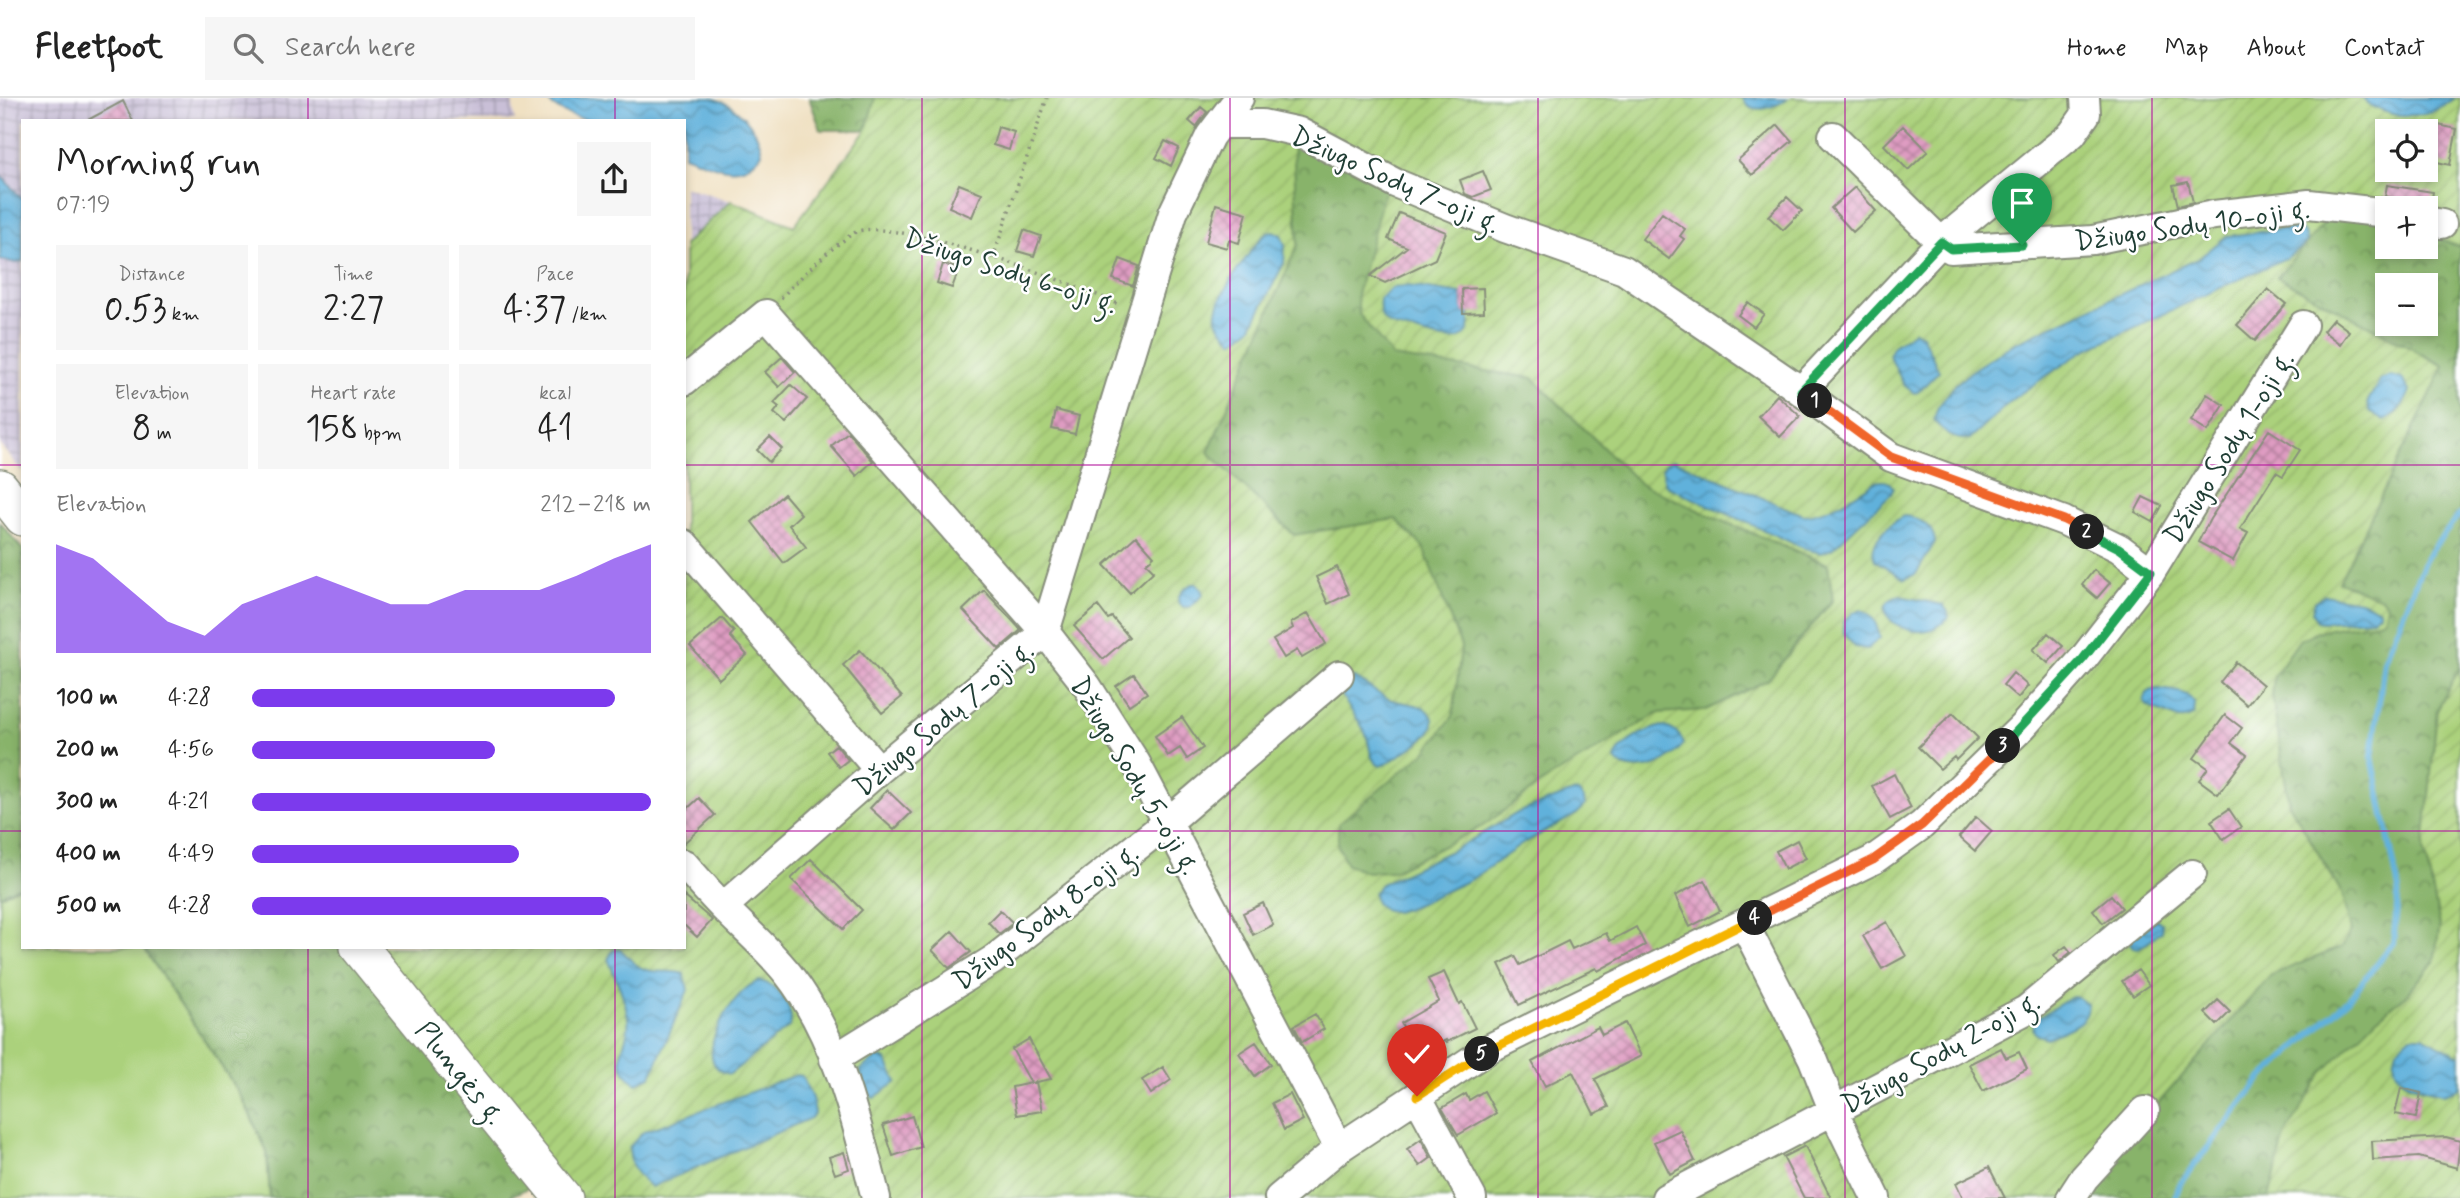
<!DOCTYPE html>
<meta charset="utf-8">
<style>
body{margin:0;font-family:Mynerve,sans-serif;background:#f6f6f6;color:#222;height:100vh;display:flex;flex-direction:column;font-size:26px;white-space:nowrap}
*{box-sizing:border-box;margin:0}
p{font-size:23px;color:#767676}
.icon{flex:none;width:38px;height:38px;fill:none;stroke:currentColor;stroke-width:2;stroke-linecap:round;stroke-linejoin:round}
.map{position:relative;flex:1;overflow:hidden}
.details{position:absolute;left:21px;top:21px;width:665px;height:830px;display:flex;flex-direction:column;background:#fff;border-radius:0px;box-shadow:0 4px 10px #0003}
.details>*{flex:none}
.buttons{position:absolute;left:2375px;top:21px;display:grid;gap:14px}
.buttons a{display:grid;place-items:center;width:63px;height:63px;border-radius:0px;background:#fff;box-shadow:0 4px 10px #0003;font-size:35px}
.pin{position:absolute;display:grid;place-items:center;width:60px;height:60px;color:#fff;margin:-72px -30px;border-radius:50% 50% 50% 0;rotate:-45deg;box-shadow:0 0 7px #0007}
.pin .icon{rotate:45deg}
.km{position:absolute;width:35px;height:35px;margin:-18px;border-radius:50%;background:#222;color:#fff;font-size:19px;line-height:35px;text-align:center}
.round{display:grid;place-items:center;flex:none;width:74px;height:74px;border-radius:0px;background:#f6f6f6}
.headline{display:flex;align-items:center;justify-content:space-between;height:119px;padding:0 35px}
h1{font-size:38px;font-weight:600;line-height:52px}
.metrics{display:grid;grid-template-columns:repeat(3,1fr);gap:10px;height:119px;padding:7px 35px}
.metrics div{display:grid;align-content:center;border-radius:0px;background:#f6f6f6;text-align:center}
.metrics b{font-size:35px;font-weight:600}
.metrics small{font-size:19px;font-weight:400}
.metrics p{font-size:19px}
.chart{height:196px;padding:14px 35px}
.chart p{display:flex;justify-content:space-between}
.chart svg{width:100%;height:126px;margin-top:7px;fill:#7c3aed;opacity:.7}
ul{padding:0 35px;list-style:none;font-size:23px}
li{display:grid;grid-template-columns:112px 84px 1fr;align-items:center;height:52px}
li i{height:18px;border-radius:9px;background:#7c3aed}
header{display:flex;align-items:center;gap:42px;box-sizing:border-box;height:98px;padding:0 35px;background:#fff;border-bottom:2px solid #e0e0e0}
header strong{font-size:33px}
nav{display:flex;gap:38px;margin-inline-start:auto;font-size:24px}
.search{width:490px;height:63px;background:#f6f6f6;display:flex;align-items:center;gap:18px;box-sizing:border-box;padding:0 24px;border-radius:0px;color:#767676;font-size:26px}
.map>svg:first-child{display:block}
</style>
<header>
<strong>Fleetfoot</strong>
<div class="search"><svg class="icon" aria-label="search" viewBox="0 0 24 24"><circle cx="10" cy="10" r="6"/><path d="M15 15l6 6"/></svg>Search here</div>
<nav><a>Home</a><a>Map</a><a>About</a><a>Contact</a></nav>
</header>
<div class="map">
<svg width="2460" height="1100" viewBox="0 0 2460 1100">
<defs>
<pattern id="industrial-grid" width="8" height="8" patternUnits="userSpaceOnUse" patternTransform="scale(1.75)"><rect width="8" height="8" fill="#c9bfd7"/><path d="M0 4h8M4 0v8" fill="none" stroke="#a39caf"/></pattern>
<pattern id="forest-crowns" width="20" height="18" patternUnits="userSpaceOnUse" patternTransform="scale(1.75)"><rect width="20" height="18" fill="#88b36b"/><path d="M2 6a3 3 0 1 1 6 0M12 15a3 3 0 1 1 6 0" fill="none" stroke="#6f9359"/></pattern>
<pattern id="garden-furrows" width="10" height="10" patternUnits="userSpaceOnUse" patternTransform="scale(1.75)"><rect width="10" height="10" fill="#abd17b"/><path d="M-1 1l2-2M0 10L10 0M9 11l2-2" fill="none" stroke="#93b46b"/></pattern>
<pattern id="water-waves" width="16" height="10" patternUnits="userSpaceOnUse" patternTransform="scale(1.75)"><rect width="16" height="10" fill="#60b1db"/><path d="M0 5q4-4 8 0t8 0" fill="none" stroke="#4f91b2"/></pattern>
<pattern id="building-cross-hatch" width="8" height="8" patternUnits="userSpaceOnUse" patternTransform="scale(1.75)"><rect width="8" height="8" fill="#df9cc2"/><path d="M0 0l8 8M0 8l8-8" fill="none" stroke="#b4809e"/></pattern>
</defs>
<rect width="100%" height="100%" fill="#fff"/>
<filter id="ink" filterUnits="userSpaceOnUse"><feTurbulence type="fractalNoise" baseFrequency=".0143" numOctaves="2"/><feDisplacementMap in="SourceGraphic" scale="14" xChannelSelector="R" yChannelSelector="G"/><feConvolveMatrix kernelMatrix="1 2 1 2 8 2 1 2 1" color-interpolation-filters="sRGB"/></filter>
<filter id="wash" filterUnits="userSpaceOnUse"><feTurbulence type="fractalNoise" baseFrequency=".00686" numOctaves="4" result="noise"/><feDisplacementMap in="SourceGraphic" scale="28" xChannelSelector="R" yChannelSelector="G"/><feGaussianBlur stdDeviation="1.57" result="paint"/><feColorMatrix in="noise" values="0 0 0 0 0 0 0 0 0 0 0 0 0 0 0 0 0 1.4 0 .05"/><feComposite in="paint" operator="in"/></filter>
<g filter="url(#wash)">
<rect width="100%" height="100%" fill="#f0e1c3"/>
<path fill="url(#industrial-grid)" d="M0 0H512L515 23H23V375L0 346Z
M684 88 731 103 684 147Z"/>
<path fill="#abd17b" stroke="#658758" stroke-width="2" d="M23 787V849H143L243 1001 267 1054 270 1100H0V798Z"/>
<path fill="url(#forest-crowns)" stroke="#547850" stroke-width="2" fill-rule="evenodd" d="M809 0H875L866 32H821Z
M1293 42 1386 87 1393 259 1533 280 1639 385 1711 418 1828 467 1833 501 1768 582 1706 612 1659 615 1549 680 1483 728 1394 773 1367 774 1347 766 1338 749 1337 726 1453 618 1461 549 1423 449 1396 421 1294 437 1208 354 1298 146Z
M2334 113 2387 122V149H2426V136L2460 149V569L2437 613 2424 751 2440 827 2434 864 2407 897 2377 920 2285 1038 2269 1100H2078L2086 1087 2271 877 2342 849 2343 797 2289 706 2272 598 2274 578 2300 541 2322 532 2377 524 2345 488 2339 484 2444 268 2277 179ZM2387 187H2426V226H2387Z
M0 424 23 452V787L0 798Z
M143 849H343L534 1087 507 1100H270L267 1054 243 1001Z"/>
<path fill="url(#garden-furrows)" stroke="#658758" stroke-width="2" fill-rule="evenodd" d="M875 0H2460V149L2426 136V110L2335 113 2277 179 2444 268 2339 484 2382 500 2387 508 2384 520 2377 524 2322 532 2300 541 2274 578 2272 598 2289 706 2343 797 2351 833 2342 849 2271 877 2086 1087 2078 1100H563L359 849H684V147L731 103 794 128 866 32ZM2387 33H2426V72H2387ZM1293 43 1386 87 1357 197 1359 216 1393 259 1533 280 1639 385 1711 418 1828 466 1833 502 1768 582 1706 612 1659 615 1549 680 1483 728 1394 773 1367 774 1347 767 1338 749V726L1425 654 1453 618 1461 549 1423 449 1396 421 1294 437 1208 354 1298 146Z
M2460 569V1100H2269L2285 1038 2322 975 2377 920 2407 897 2434 864 2440 827 2424 751 2437 613Z"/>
<path fill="url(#water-waves)" stroke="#407788" stroke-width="2" d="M545 0H712C736 6 759 30 762 55 741 85 713 67 684 57V23C645 23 571 34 545 0Z
M1742 0H1789C1775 9 1752 19 1742 0Z
M2362 0H2455C2429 22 2387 24 2362 0Z
M0 77 23 102V163L17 165 0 162Z
M2292 130C2301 131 2305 133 2306 143L2302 149 2286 160 2083 253 2014 300 1970 341C1955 343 1942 335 1934 321L1938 309 1955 287 1975 270 2015 245 2199 160 2227 138Z
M1273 133 1281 137 1285 147 1284 165 1251 230 1234 243C1227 237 1219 230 1217 220 1213 200 1248 158 1260 141L1268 134Z
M1408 188 1462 196 1463 214H1469C1476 254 1437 241 1415 234 1406 231 1390 230 1384 222 1379 216 1379 209 1380 201L1392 190Z
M1914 233 1922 237 1939 273 1918 294 1914 295 1904 287 1889 257 1892 249Z
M2391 278 2402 281 2410 293C2406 304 2396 318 2384 322L2369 313 2368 303 2380 282Z
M1673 362 1803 417C1830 415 1853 398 1875 384 1883 382 1888 382 1893 389L1891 396 1832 451 1822 455 1808 452 1672 391 1665 386 1662 372 1665 366Z
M1903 418C1918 418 1934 429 1935 444L1916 476 1905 481 1875 462C1867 445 1889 426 1903 418Z
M1192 486H1196L1201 491 1203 497 1190 509H1183L1178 504C1178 495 1184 490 1192 486Z
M2324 497 2361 503 2380 512 2379 515 2372 521 2322 524 2317 523 2312 514 2315 503Z
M1900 498 1943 507 1948 514V520C1916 556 1858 508 1900 498Z
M1861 511C1874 517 1877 527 1880 540L1867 551 1855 549 1844 536 1843 524 1854 514Z
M1354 580C1366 585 1375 595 1387 600 1398 606 1413 604 1424 610 1455 630 1399 657 1386 666L1380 668C1368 661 1371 649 1366 637 1361 622 1348 612 1342 597L1340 592 1350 581Z
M2158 591C2173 593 2188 592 2195 607L2194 617C2180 627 2173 617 2159 613 2152 610 2149 611 2144 604 2145 595 2149 592 2158 591Z
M1662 628C1673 631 1680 635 1684 646 1668 666 1645 677 1620 667L1615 662C1618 645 1647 632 1662 628Z
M1573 694 1579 695 1584 701 1585 708 1577 716 1524 745 1472 781 1411 809 1396 814 1383 811 1376 805 1374 795 1379 787 1459 749 1519 714Z
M2156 821 2162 826 2161 834 2139 850 2132 849 2129 843Z
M613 852H621C627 857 632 864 638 868 651 877 670 871 684 876L688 892 651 978 636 986C605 959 632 946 628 920 625 899 616 881 608 861Z
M759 883C776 885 795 910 790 928L734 973 730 976C685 968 734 889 759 883Z
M2072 899H2077L2087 906C2092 926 2061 933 2047 940L2037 937 2033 932 2035 921Z
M2411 938H2423L2460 958 2459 990 2445 996C2419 989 2385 986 2397 951Z
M878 959 886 962 897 984 874 1000 868 996 860 973 865 968Z
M796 977 802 978 812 1000 815 1014 811 1020 651 1089C635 1076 630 1069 629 1049L643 1034Z"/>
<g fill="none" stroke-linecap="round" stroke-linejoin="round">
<path stroke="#60b1db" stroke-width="6" d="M2175 1100 2180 1086 2260 982 2349 901 2393 845 2399 791 2372 659 2384 563 2426 459 2460 416"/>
</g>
<g id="blocks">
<path fill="url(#building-cross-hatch)" d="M123 3 133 23H86Z
M1201 9 1207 14 1196 29 1189 23Z
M2429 25 2457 31 2450 67 2433 63 2436 52 2426 50Z
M1778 27 1792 43 1752 77 1738 62Z
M1903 28 1928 53 1908 72 1884 47Z
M998 29 1014 34 1009 52 993 47Z
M1165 43 1179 50 1171 68 1156 60Z
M1483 73 1491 92 1473 99 1465 96 1460 82Z
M2188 84 2193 104 2178 108 2173 87Z
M959 86 982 95 972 119 949 109Z
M2387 87 2433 94 2431 107H2421L2416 110H2403L2396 101 2385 98Z
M1855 89 1876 113 1853 134 1831 110Z
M1787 99 1802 113 1783 132 1768 118Z
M1216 106 1247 115 1239 145 1229 142 1227 150 1206 144Z
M1399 115 1446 134 1435 161 1385 185 1370 178 1407 149 1388 141Z
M1662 115 1685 131 1680 138 1684 141 1669 161 1642 141Z
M1024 132 1041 138 1034 158 1017 153Z
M1120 161 1139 168 1133 188 1113 181Z
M943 166 959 171 952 190 937 185Z
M1483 190 1484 214 1463 215 1462 191Z
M2268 191 2286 206 2255 243 2237 227Z
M1748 204 1764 216 1754 229 1738 217Z
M2333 221 2349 233 2340 246 2323 233Z
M782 259 795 274 779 289 765 274Z
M791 287 807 301 786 325 774 315 779 309 774 305Z
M2207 296 2224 307 2208 333 2191 322Z
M1777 297 1800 318 1780 339 1758 318Z
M1056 312 1079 318 1075 336 1052 331Z
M2269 332 2300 352 2283 378 2276 374 2240 431 2248 435 2233 463 2198 444 2210 421Z
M848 334 873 363 857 378 831 348Z
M770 339 782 351 769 364 757 352Z
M784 396 801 416 789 427 806 449 784 465 752 424Z
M2143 399 2162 408 2153 424 2135 414Z
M1136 438 1154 458 1146 465 1154 473 1130 495 1104 467Z
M1337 469 1349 496 1328 506 1316 479Z
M2094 472 2110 485 2097 500 2082 487Z
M984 492 1021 532 999 551 963 512Z
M1098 508 1108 521 1112 519 1129 539 1103 561 1074 528Z
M1308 515 1326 546 1302 560 1297 552 1284 560 1273 542 1293 530 1291 525Z
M722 520 734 534 730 538 747 557 719 581 690 548Z
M2048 535 2063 548 2048 565 2033 552Z
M860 552 902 599 882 615 843 567Z
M2236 564 2263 587 2247 607 2220 584Z
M2013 575 2028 588 2018 600 2003 587Z
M1134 576 1147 595 1129 607 1116 588Z
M1953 615 1978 640 1956 662 1954 659 1940 671 1918 649Z
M2225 617 2242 630 2231 645 2247 657 2218 696 2199 682 2208 670 2194 660Z
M1182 619 1203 650 1187 661 1180 650 1168 658 1155 638Z
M836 647 848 662 839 669 827 654Z
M1894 676 1911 710 1890 721 1872 688Z
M887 692 911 715 894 732 870 710Z
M699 700 715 717 684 745V714Z
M2229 711 2241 729 2223 741 2211 723Z
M1976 719 1992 733 1975 753 1959 739Z
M1797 742 1806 760 1785 771 1776 753Z
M811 761 862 812 843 831 791 781Z
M1705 782 1720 813 1690 829 1675 798Z
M2111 797 2122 810 2103 825 2093 812Z
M684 798 712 822 697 839 684 827Z
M1263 805 1273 827 1253 837 1243 815Z
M1000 812 1013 825 999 836 988 824Z
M1887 824 1906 858 1882 871 1863 838Z
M1636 829 1645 847 1598 873 1596 870 1519 907 1499 866 1515 858 1520 867 1568 843 1572 851 1606 835 1610 843Z
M952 833 971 854 949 870 932 852Z
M2066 848 2071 854 2059 864 2054 857Z
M2138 872 2149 887 2133 898 2122 883Z
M1444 874 1459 906 1462 904 1475 930 1447 944 1446 942 1419 957 1401 925 1439 903 1428 881Z
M2218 902 2230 914 2217 927 2205 915Z
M1315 916 1324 931 1302 944 1294 928Z
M1625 925 1641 958 1595 981 1609 1009 1594 1016 1573 974 1545 988 1532 964 1598 929 1602 937Z
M1029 941 1051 981 1031 985 1012 951Z
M1256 944 1271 966 1255 978 1239 955Z
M2001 950 2006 960 2019 954 2027 971 1983 993 1969 966Z
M1163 969 1171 982 1151 996 1142 982Z
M1036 984 1042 1013 1017 1017 1012 989Z
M2401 990 2421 995 2416 1020 2395 1016Z
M1484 993 1496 1015 1458 1037 1442 1010 1466 996 1469 1002Z
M1290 996 1303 1022 1284 1032 1272 1005Z
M912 1018 921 1049 893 1058 883 1027Z
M1680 1032 1695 1063 1670 1076 1654 1044Z
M2446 1039 2460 1043 2457 1070 2419 1059 2373 1062 2372 1043Z
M1421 1041 1431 1060 1420 1068 1407 1051Z
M1805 1048 1831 1100H1804L1783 1059Z
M844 1054 849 1071 835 1076 829 1059Z
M1989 1069 2005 1100H1963L1956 1085Z"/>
</g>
</g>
<g filter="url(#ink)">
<use href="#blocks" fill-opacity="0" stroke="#888f7c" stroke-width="2"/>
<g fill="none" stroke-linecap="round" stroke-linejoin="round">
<defs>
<path id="minor" d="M1219 26 1239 0
M1833 38 1941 144 1951 151 2093 142 2214 117 2309 106 2387 115
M2426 123 2442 126
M684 283 766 216 1045 534 1087 588 1136 665 1339 1050
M1801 293 1941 144 2072 36 2086 16 2085 0
M684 446 879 672
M684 766C697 781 710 796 724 810 746 832 769 852 788 876 837 938 857 1025 876 1100
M723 809 879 672 1045 534 1173 115 1210 38 1219 26H1262L1299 34 1395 85 1505 130 1624 172 1787 283 1891 359 2064 423 2119 450 2151 474
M1744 826 1813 961 1834 1014 1876 1100
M834 961 993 862 1168 724 1339 577
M1417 998 1472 1100
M1279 1100 1339 1050 1490 950 1873 762 1922 727 2023 628 2083 561 2151 474 2303 227
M1666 1100 2026 912 2192 776
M2071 1100 2084 1080 2145 1013"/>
<path id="major" d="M0 390 23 419
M359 849 563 1100"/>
</defs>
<use href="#minor" stroke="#888f7c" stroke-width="32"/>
<use href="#major" stroke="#888f7c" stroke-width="40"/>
<path stroke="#888f7c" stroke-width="3.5" stroke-dasharray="2 5" stroke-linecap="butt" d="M993 160 1047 0
M781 200C801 179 820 159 844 142 848 139 853 135 858 133 899 121 1077 186 1120 207"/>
<use href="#minor" stroke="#fff" stroke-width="28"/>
<use href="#major" stroke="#fff" stroke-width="37"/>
</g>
</g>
<g fill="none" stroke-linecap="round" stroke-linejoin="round" filter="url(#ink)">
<defs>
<path id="split-1" d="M1815 303 1801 293 1941 144 1951 151 2022 147"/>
<path id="split-2" d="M1815 303 1891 359 2064 422 2087 434"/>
<path id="split-3" d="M2003 648 2083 561 2151 474 2119 450 2087 434"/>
<path id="split-4" d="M1755 820 1873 762 1922 727 2003 648"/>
<path id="split-5" d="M1482 956 1755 820"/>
<path id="split-6" d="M1417 998 1482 956"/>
</defs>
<use href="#split-1" stroke="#fff" stroke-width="14"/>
<use href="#split-2" stroke="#fff" stroke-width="14"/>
<use href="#split-3" stroke="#fff" stroke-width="14"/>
<use href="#split-4" stroke="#fff" stroke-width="14"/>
<use href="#split-5" stroke="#fff" stroke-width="14"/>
<use href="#split-6" stroke="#fff" stroke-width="14"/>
<use href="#split-1" stroke="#22a559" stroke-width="9"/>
<use href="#split-2" stroke="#f0652b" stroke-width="9"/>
<use href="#split-3" stroke="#22a559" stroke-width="9"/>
<use href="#split-4" stroke="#f0652b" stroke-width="9"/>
<use href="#split-5" stroke="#f5b400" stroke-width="9"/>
<use href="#split-6" stroke="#f5b400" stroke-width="9"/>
</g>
<path fill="none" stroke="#b5179e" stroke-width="2" stroke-opacity="0.55" d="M308 0V23M615 0V23M922 0V1100M1230 0V1100M1538 0V1100M1845 0V1100M2152 0V1100M0 367H23M684 367H2460M0 733H23M684 733H2460M308 849V1100M615 849V1100"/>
<g text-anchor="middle" stroke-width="5" stroke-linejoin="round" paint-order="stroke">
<g font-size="28" fill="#1f3d34" stroke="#fff">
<text transform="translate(1396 81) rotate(24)" y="10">Džiugo Sodų 7-oji g.</text>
<text transform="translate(2192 126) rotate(-8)" y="10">Džiugo Sodų 10-oji g.</text>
<text transform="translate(1011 172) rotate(18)" y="10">Džiugo Sodų 6-oji g.</text>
<text transform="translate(2228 349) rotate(-58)" y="10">Džiugo Sodų 1-oji g.</text>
<text transform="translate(943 620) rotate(-40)" y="10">Džiugo Sodų 7-oji g.</text>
<text transform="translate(1136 677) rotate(59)" y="10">Džiugo Sodų 5-oji g.</text>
<text transform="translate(1045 818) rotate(-37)" y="10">Džiugo Sodų 8-oji g.</text>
<text transform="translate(1940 954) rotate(-29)" y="10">Džiugo Sodų 2-oji g.</text>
<text transform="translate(461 974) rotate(51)" y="10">Plungės g.</text>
</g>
</g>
</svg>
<div class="buttons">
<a><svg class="icon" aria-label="locate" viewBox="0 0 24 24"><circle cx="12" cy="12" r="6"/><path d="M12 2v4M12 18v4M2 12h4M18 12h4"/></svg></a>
<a>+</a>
<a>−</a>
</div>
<div class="pin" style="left:2022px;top:147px;background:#1e9e55"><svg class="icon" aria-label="arrive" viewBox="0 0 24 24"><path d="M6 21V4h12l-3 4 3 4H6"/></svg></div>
<div class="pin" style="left:1417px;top:998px;background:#d93025"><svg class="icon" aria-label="check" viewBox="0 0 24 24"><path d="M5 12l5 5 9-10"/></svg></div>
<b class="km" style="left:1815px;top:303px">1</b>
<b class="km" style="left:2087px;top:434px">2</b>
<b class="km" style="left:2003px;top:648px">3</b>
<b class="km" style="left:1755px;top:820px">4</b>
<b class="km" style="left:1482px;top:956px">5</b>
<section class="details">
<div class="headline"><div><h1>Morning run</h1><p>07:19</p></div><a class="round"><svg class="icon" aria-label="share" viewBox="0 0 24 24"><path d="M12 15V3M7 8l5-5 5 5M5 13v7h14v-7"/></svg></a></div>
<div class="metrics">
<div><p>Distance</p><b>0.53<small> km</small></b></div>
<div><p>Time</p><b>2:27</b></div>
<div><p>Pace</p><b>4:37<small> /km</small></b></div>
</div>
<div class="metrics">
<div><p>Elevation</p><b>8<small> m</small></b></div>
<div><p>Heart rate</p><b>158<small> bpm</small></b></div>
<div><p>kcal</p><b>41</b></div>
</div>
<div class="chart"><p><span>Elevation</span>212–218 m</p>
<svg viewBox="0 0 160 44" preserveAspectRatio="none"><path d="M0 44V6L10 11L20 22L30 33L40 38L50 27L60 22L70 17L80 22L90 27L100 27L110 22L120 22L130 22L140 17L150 11L160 6V44z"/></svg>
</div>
<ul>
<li><b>100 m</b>4:28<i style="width:91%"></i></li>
<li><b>200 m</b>4:56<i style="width:61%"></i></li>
<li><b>300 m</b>4:21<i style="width:100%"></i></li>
<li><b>400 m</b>4:49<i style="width:67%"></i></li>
<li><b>500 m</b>4:28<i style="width:90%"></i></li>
</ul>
</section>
</div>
